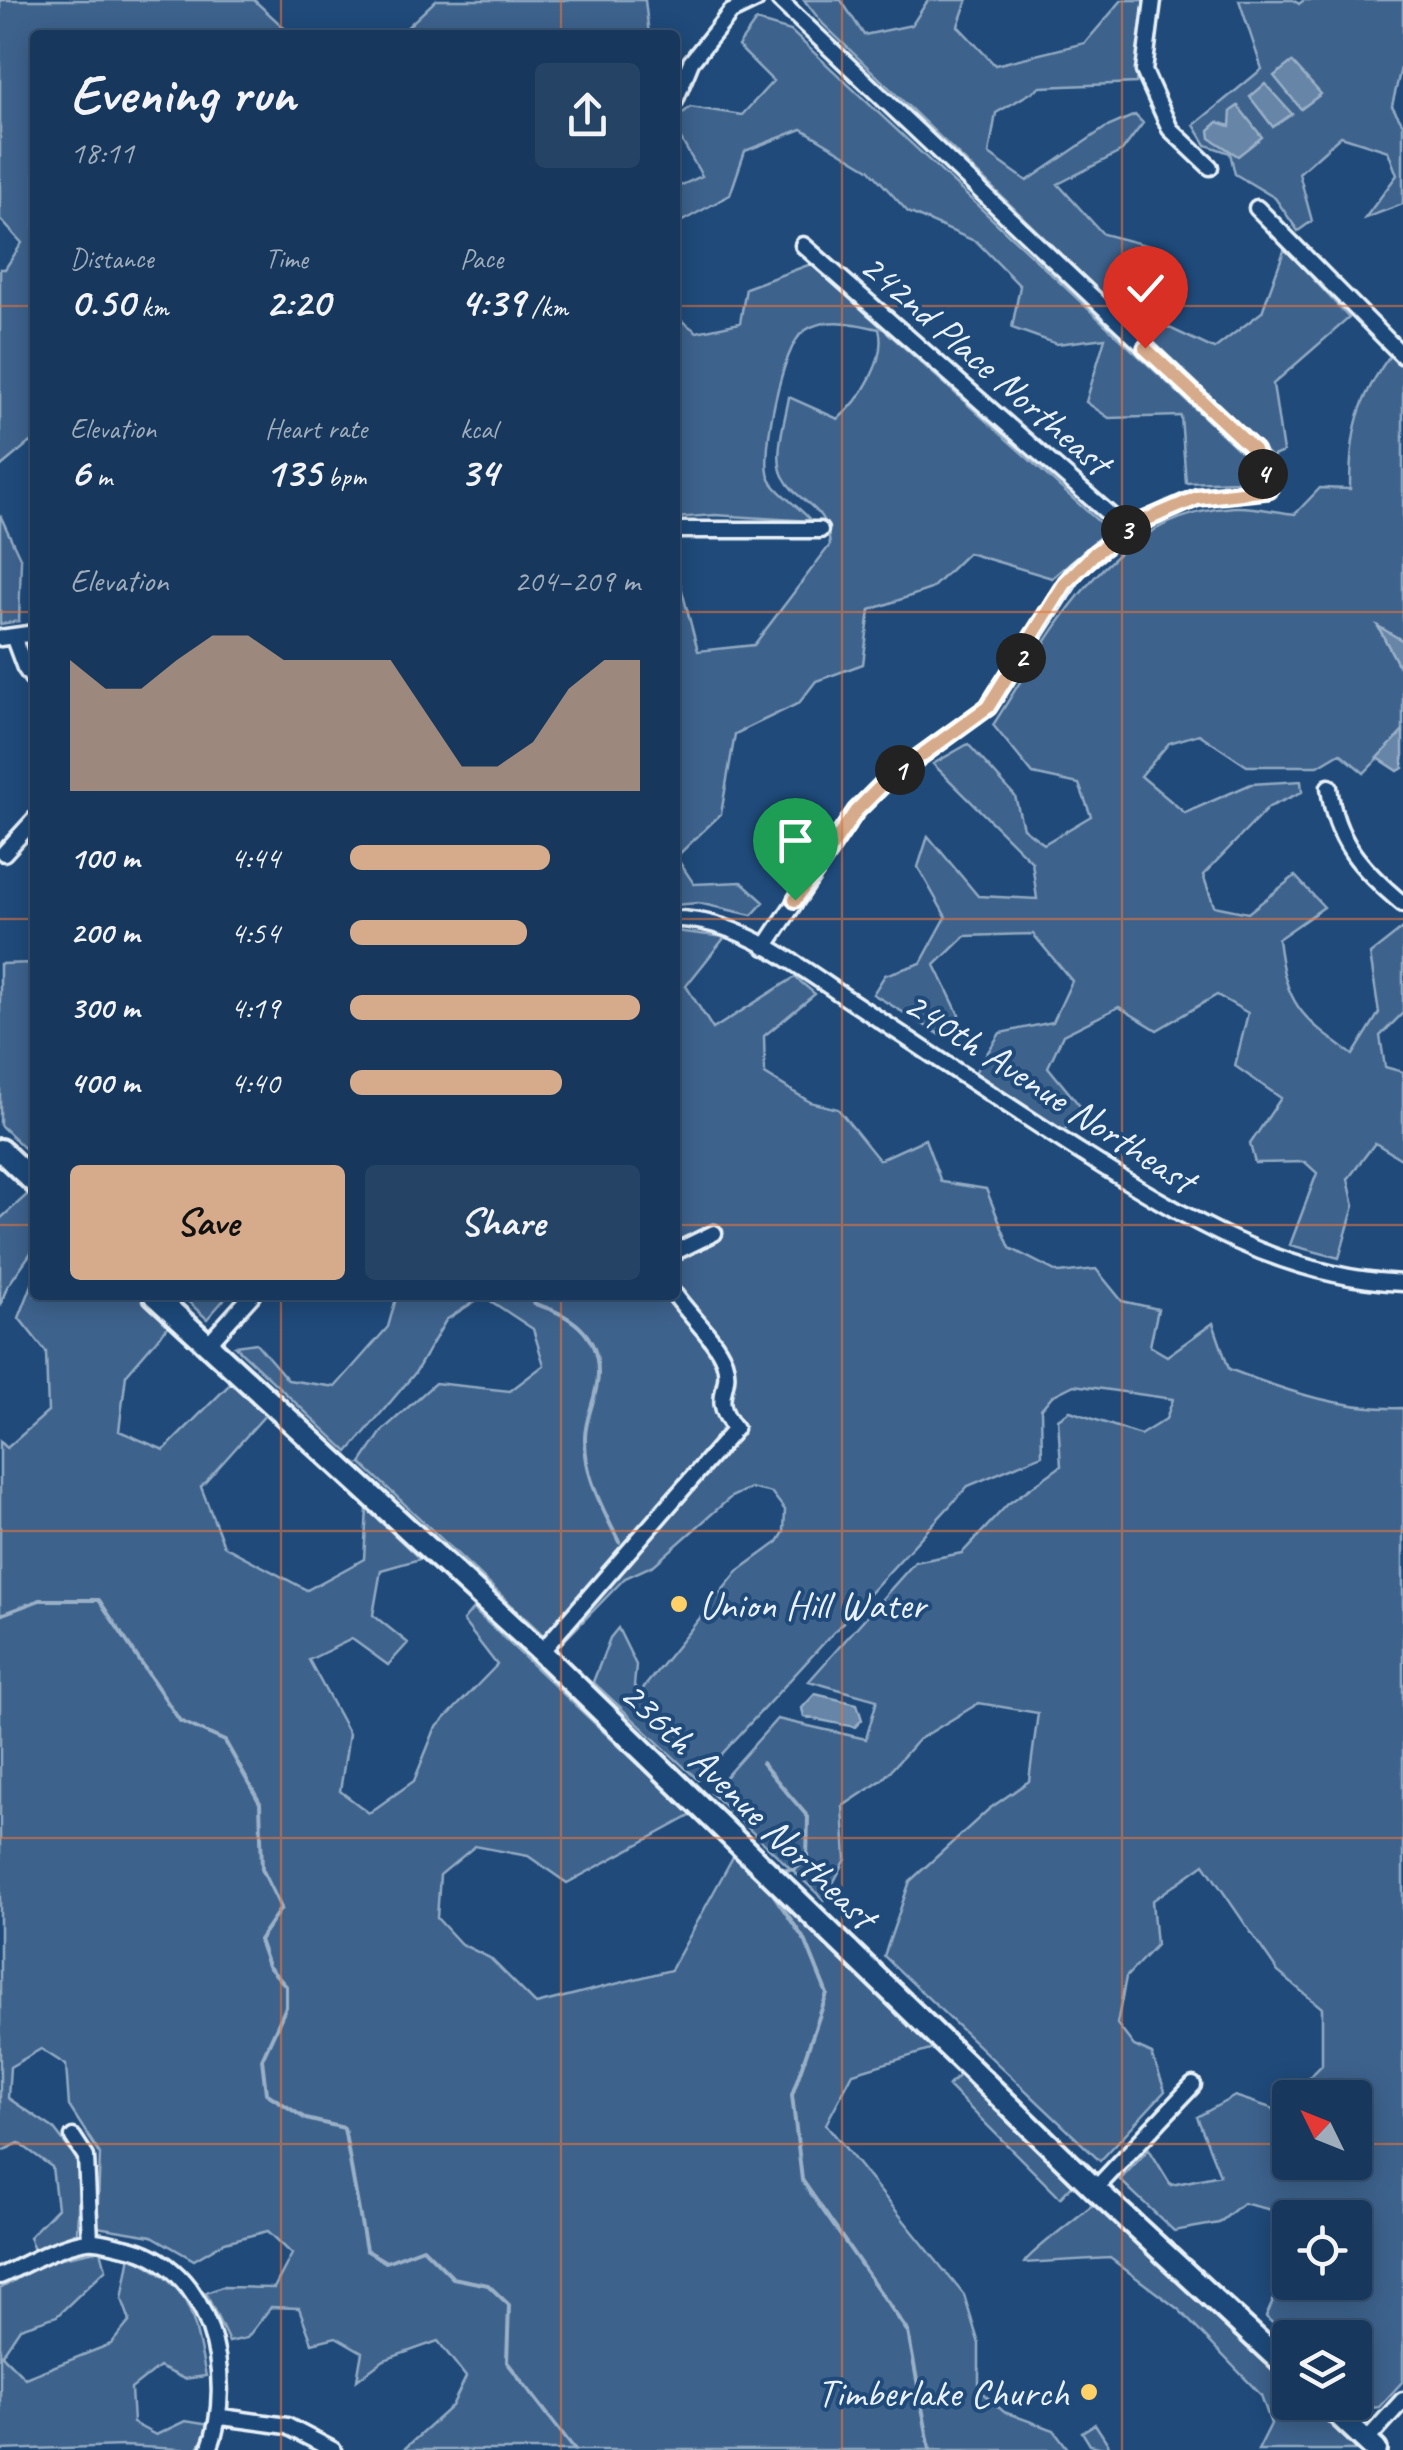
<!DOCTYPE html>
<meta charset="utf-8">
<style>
body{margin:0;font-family:Caveat,sans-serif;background:#244365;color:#f1f3f6;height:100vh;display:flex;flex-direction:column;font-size:38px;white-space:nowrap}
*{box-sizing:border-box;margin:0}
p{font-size:32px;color:#9eacbb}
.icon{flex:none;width:55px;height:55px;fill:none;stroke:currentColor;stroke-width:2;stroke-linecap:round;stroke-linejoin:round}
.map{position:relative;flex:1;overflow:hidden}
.sheet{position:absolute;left:30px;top:30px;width:650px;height:1270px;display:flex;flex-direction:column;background:#17385c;border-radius:10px;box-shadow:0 5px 25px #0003,0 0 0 2px #365272}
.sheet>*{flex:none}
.needle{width:65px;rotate:313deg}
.fabs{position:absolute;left:1272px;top:2080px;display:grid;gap:20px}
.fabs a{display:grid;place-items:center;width:100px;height:100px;border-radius:10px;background:#17385c;box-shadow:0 5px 25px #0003,0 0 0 2px #365272;font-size:50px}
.pin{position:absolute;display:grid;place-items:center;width:85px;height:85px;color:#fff;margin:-102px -42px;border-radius:50% 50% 50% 0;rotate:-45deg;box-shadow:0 0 10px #0007}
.pin .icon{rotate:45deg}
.km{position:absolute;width:50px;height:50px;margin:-25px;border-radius:50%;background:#222;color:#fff;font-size:28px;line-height:50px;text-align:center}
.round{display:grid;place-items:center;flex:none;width:105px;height:105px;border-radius:10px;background:#244365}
.headline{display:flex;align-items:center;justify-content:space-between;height:170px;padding:0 40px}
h1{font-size:55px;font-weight:600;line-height:75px}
.figures{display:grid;grid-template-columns:repeat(3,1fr);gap:15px;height:170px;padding:10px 40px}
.figures div{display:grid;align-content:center}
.figures b{font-size:42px;font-weight:600}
.figures small{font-size:28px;font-weight:400}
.figures p{font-size:28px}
.chart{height:280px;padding:20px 40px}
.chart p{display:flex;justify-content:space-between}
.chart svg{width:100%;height:180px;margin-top:10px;fill:#d6ab8b;opacity:.7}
.cta{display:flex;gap:20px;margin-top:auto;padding:20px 40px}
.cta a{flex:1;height:115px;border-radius:10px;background:#d6ab8b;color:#111;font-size:40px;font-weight:600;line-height:115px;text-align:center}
.cta a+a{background:#244365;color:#f1f3f6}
ul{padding:0 40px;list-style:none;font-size:32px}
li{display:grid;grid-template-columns:160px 120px 1fr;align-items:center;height:75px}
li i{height:25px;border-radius:12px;background:#d6ab8b}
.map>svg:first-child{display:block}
</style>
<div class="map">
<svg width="1403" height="2450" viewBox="0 0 1403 2450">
<rect width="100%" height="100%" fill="#1f4a7a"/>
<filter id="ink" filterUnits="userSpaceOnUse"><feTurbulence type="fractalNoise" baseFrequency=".01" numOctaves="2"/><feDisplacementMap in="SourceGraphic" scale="20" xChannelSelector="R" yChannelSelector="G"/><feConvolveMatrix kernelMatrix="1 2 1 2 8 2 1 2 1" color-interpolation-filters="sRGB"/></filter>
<g filter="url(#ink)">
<path fill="#3c628c" stroke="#92aac2" stroke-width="2.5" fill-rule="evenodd" d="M0 0H254L292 35H35V446L30 442 0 467V269H5L22 243 0 219Z
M436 0H645L649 35H399Z
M804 0H841L864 35 912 25 928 0H967L958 26 995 65 1085 43 1122 0H1144L1136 83 1041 87 996 113 989 154 1027 181 1105 128 1135 115 1143 123 1122 151 1058 184 1103 234 1161 249 1124 279 1163 325 1214 349 1262 312 1285 248 1349 318 1273 384 1283 452 1271 457 823 24Z
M1239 0H1293L1299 4 1304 0H1403V59L1392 106 1403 124V204L1365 218 1397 175 1388 151 1341 136 1299 173 1312 221 1298 231 1275 198 1235 174 1230 153 1206 145 1194 125 1262 69Z
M756 21 791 31 1250 460 1237 481 1186 483 1181 416 1109 418 1086 402 1105 338 1057 344 1012 328 1020 286 977 242 908 212 869 169 802 129 745 151 730 195 675 225V188L702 176 675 129V120L690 107 742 115 773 81 738 46Z
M811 264 1108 530 1052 578 968 553 931 589 870 610 863 664 816 681 799 703 735 734 721 814 676 857 694 884 742 882 764 902 752 915 698 903 675 905V564L698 651 754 645 830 545C826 501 799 507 783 476 773 456 786 417 789 397L838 419C861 400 887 359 879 329 855 324 826 316 804 331 782 346 761 453 769 477 776 494 800 506 811 521L715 515 675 518V316L697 332 740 323 746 288Z
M1391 354 1403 367V641L1379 628 1403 674V733L1364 773 1340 753 1318 766H1247L1199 734 1169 743 1141 776 1185 813 1251 784 1301 781 1302 792 1269 807 1203 875 1214 906 1248 913 1295 876 1324 907 1278 939C1286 1005 1300 1017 1353 1055L1379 1013 1370 954 1403 928V1013L1380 1036 1385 1067 1403 1072V1160L1375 1143 1348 1179 1354 1206 1339 1258 1290 1245 1317 1173 1305 1162 1255 1163 1250 1144 1281 1098 1235 1066 1248 1013 1217 995 1157 1030 1119 1007 1063 1035 1048 1067 1080 1106 1064 1131 974 1074 1000 1033 1053 1022 1072 981 1033 934 965 936 935 965 959 1015 944 1037 873 994 885 975 921 963 946 917 918 867 928 836 978 896 1037 899 1032 862 933 764 968 744 1015 796 1023 828 1044 844 1091 816 1079 784 1033 774 993 725C1054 631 1107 515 1234 507 1254 506 1276 512 1295 514L1320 488 1350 489C1350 433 1357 400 1391 354Z
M0 515 21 560 19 621 0 624Z
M675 931 725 937 686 986 713 1029 795 977 815 994 764 1036 765 1074 810 1102 838 1109 879 1160 925 1139 941 1182 986 1189 1010 1248 1059 1273 1096 1269 1122 1301 1158 1309 1150 1346 1167 1356 1213 1323 1229 1369C1286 1391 1341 1410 1403 1408V2381L1379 2407 1363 2409 1355 2402V2338L1290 2340 1266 2317 1288 2267 1290 2282H1355V2218L1276 2211 1243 2203 1219 2223 1174 2231 1120 2180 1149 2149 1171 2185 1220 2175 1197 2117 1235 2096 1277 2110 1322 2065V2008L1278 1972 1204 1864 1152 1901 1156 1945 1126 1977 1117 2024 1134 2046 1152 2054 1165 2091 1100 2161 884 1956 910 1881 989 1809 1029 1781 1038 1713 979 1703 918 1740 882 1780 843 1806 846 1859 824 1900 711 1793 777 1719 866 1739 877 1700 809 1681 915 1562 962 1553 1008 1504 1061 1466 1058 1419 1070 1411 1140 1435 1166 1419 1173 1399 1074 1385 1052 1396 1041 1409 1042 1455 968 1486 698 1780 593 1682 610 1638 618 1628 636 1665 634 1686 641 1691 738 1571 778 1542 784 1532 785 1510 772 1493 750 1488 731 1497 654 1565 625 1578 557 1648 361 1463 383 1430 435 1383 510 1391 544 1365 533 1329 483 1296 446 1320 415 1373 348 1452 235 1346 256 1343 288 1380 335 1387 388 1327 397 1295H675ZM1290 2098H1355V2162H1290Z
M35 963V1158L0 1125V964Z
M29 1193 35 1199V1247L7 1287 0 1306V1219Z
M35 1277V1295H138L170 1324 126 1375 119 1431 164 1450 232 1382 266 1414 201 1487 224 1546 307 1590 364 1559 367 1509 420 1559 381 1570 373 1615 408 1643 388 1665 352 1639 309 1660 349 1734 340 1791 369 1813 414 1781 435 1729 497 1665 463 1621 473 1609 692 1815 567 1883 528 1856 475 1846 440 1875 437 1918 461 1944 490 1958 536 2004 671 1970 734 1855 937 2048 853 2073 826 2124 964 2295 979 2344V2390L1004 2412 1054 2430 1069 2450H403L452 2406 466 2377 438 2341 384 2360 357 2380 362 2352 336 2337 312 2343 299 2308 271 2307 247 2338 229 2342 206 2293 222 2287 274 2288 292 2254 268 2231 225 2242 194 2260 152 2236 97 2227 100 2154 69 2106 66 2065 41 2049 10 2067 8 2098 53 2128 80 2163 77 2232 34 2250 29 2237 57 2208 52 2167 19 2143 0 2152V1441L7 1448 48 1412 46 1352 19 1318Z
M181 1295H228L207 1319Z
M962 2072 1076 2181 1060 2198 948 2086Z
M1097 2201 1290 2385V2402L1308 2403 1358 2450H1258L1271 2424 1261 2395 1178 2309 1110 2258 1024 2263C1028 2253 1084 2213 1097 2201Z
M101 2250 106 2269 57 2316 20 2328 2 2355 25 2378 111 2344 130 2321 122 2299 130 2256C193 2286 192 2312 206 2376L184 2379 159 2367 131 2389 133 2423 156 2435 185 2421 210 2425 197 2450 124 2446 0 2450V2289L47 2261Z
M1095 2424 1112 2450 1090 2445 1082 2432Z"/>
<path fill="#6685a7" stroke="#9ab0c7" stroke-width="2.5" d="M1292 62 1321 94 1301 109 1274 76Z
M1265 84 1292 114 1273 127 1250 97Z
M1238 106 1262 137 1238 156 1210 138 1209 130 1218 122 1230 126 1231 111Z
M1378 626 1403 641V674Z
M1403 731V768L1398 771 1378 758Z
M815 1694 857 1704 862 1720 855 1727 804 1717 802 1708Z"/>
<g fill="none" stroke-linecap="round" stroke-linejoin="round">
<path stroke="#9ab0c7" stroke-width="4" d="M530 1295 535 1304C569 1314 598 1332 598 1372 599 1395 584 1417 585 1440 585 1478 603 1509 619 1542
M0 1615 40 1600H99L180 1721 225 1741 260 1803 262 1869 281 1908 259 1940 268 1966 286 1986V2007L262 2059 266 2093 306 2119 344 2128 366 2250 386 2262 423 2248 453 2278 488 2285 509 2305 507 2362 575 2450
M762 1763 808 1817 807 1859 794 1870 782 1869
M767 1885 806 1942 827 1994 792 2095 802 2180 908 2332 930 2450"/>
<defs>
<path id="street" d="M1153 0 1144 71 1170 129 1210 167
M675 101 691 62 731 12 756 0
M1257 208 1403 356
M803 245 1126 529
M675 530H820
M13 636 25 668 35 682
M0 638 35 633
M1329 787C1335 841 1362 870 1403 904
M4 853 35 819
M675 919C743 919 803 970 857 1005 933 1055 1008 1106 1085 1155 1185 1218 1282 1278 1403 1283
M765 947 856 811 886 781 988 707 1076 570 1126 529 1197 497 1269 490 1255 451 779 0
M675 1252 714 1233
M207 1345 252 1295
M541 1652 735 1429C708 1394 734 1390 724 1361 715 1338 689 1315 675 1295
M73 2137 86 2157 90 2240
M1095 2189 1193 2085
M0 2276C28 2263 56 2246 87 2241 98 2239 113 2245 125 2247 211 2264 237 2379 209 2450
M222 2417 287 2426 333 2450
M1366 2441 1403 2400"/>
<path id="secondary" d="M0 1150 35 1183
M154 1295 541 1652 1095 2189 1290 2370
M1325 2402 1376 2450"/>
</defs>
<use href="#street" stroke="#e8f1f8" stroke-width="21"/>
<use href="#secondary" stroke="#e8f1f8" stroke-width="28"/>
<use href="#street" stroke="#1f4a7a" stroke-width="14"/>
<use href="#secondary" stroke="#1f4a7a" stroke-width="20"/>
</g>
</g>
<g fill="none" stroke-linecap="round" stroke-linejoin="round" filter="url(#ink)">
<defs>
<path id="route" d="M795 900 856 811 886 781 988 707 1066 582 1095 553 1136 524 1197 498 1268 490 1254 450 1145 348"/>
</defs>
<use href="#route" stroke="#fff" stroke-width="20"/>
<use href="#route" stroke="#d6ab8b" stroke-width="12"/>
</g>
<path fill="none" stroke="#e8773b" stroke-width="2.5" stroke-opacity="0.55" d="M281 0V35M561 0V35M842 0V2450M1122 0V2450M0 306H35M675 306H1403M0 612H35M675 612H1403M0 919H35M675 919H1403M0 1225H35M675 1225H1403M281 1295V2450M561 1295V2450M0 1531H1403M0 1838H1403M0 2144H1290M1355 2144H1403"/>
<g fill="#ffd166" stroke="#1f4a7a" stroke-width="4">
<circle cx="679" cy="1604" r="10"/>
<circle cx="1089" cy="2392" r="10"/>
</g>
<g text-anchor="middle" stroke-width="8" stroke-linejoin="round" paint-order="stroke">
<g font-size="40" fill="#e8f1f8" stroke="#1f4a7a">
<text transform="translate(986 363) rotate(41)" y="14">242nd Place Northeast</text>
<text transform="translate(1050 1091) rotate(33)" y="14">240th Avenue Northeast</text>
<text transform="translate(749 1804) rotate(44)" y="14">236th Avenue Northeast</text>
</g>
<g font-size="40" fill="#e8f1f8" stroke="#1f4a7a" text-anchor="start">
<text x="699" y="1618">Union Hill Water</text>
<text x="1069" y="2406" text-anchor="end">Timberlake Church</text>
</g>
</g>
</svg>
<div class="fabs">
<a><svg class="needle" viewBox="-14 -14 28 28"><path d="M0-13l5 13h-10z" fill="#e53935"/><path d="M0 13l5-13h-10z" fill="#9eacbb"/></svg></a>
<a><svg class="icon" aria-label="locate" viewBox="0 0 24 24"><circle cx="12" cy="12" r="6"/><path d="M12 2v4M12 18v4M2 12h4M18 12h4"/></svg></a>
<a><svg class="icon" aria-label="layers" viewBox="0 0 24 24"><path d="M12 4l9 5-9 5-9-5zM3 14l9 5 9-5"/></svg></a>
</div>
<div class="pin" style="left:795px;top:900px;background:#1e9e55"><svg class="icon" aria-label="arrive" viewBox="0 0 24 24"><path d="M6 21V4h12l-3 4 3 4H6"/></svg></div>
<div class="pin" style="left:1145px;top:348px;background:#d93025"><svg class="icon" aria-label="check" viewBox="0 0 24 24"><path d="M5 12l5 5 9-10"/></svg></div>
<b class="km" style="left:900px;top:770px">1</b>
<b class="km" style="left:1021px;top:658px">2</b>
<b class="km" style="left:1126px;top:530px">3</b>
<b class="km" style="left:1263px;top:474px">4</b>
<section class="sheet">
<div class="headline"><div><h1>Evening run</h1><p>18:11</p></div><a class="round"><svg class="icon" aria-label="share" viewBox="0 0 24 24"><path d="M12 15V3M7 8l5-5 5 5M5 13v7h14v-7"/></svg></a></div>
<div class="figures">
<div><p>Distance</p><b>0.50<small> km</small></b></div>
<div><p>Time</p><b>2:20</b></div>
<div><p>Pace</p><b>4:39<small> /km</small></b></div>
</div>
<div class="figures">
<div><p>Elevation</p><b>6<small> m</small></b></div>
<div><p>Heart rate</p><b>135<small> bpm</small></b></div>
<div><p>kcal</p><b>34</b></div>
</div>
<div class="chart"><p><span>Elevation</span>204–209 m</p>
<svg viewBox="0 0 160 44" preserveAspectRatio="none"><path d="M0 44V12L10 19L20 19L30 12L40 6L50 6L60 12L70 12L80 12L90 12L100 25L110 38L120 38L130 32L140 19L150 12L160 12V44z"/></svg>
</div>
<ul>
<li><b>100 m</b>4:44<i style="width:69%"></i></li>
<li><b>200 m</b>4:54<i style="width:61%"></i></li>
<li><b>300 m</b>4:19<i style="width:100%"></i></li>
<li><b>400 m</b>4:40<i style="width:73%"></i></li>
</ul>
<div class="cta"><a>Save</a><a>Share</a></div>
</section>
</div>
